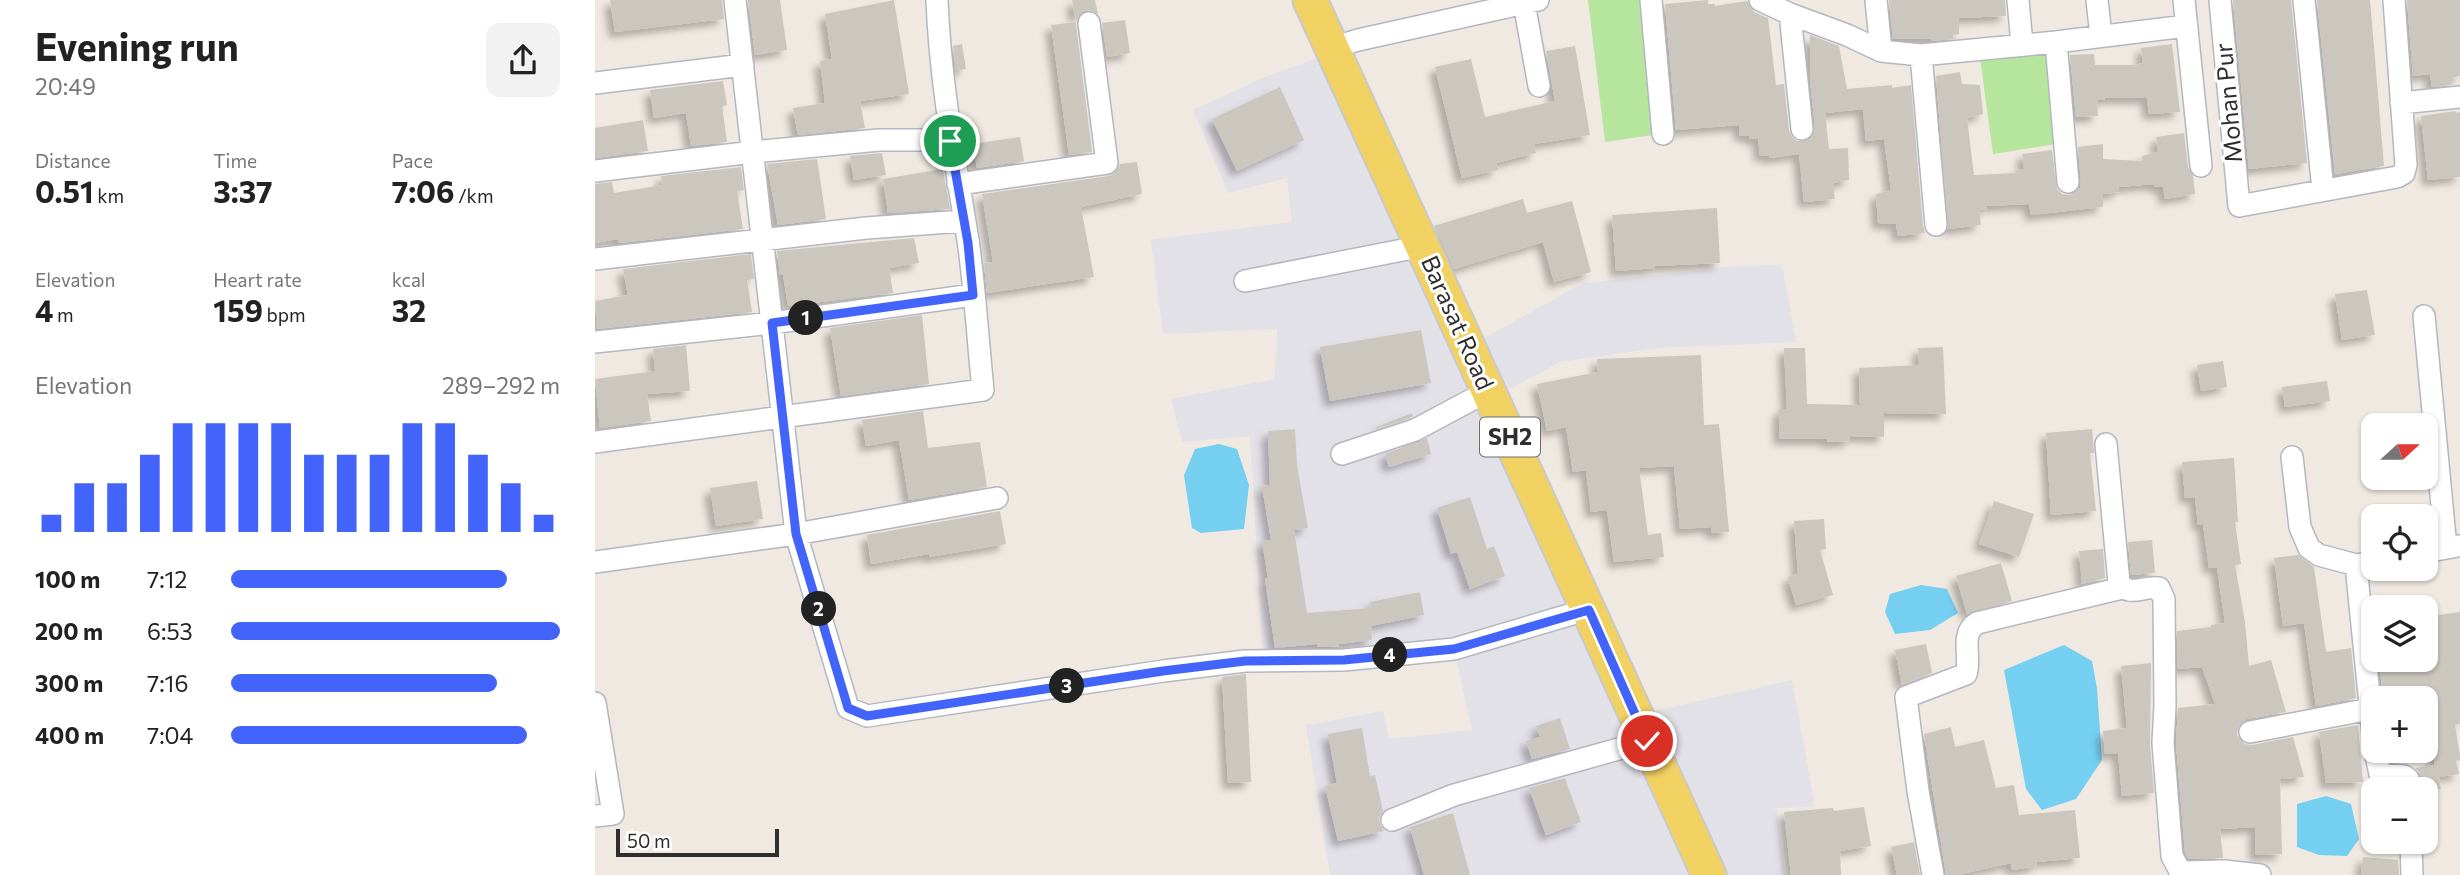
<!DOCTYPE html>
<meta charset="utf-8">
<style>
body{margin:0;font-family:Commissioner,sans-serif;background:#f2f2f2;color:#222;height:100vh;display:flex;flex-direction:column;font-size:26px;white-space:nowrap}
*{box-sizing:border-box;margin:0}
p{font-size:23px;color:#767676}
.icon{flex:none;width:38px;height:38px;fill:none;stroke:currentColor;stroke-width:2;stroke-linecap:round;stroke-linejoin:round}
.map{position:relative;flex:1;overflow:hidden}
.drawer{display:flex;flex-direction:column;background:#fff;width:595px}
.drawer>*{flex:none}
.needle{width:46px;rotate:69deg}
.fabs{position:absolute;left:1766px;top:413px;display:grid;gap:14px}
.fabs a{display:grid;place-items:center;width:77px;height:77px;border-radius:14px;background:#fff;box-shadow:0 2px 5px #0004;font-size:35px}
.scale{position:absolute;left:21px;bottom:18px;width:163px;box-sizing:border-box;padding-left:7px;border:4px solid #2e2e2e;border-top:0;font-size:19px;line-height:24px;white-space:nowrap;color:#2e2e2e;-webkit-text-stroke:5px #fff;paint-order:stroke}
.pin{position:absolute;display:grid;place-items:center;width:60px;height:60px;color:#fff;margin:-30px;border:4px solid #fff;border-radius:50%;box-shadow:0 2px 7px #0007}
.km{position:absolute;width:35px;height:35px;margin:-18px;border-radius:50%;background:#222;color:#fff;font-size:19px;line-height:35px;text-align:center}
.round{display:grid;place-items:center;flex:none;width:74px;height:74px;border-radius:14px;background:#f2f2f2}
.head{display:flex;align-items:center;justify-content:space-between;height:119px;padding:0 35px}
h1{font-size:38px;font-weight:700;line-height:52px}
.figures{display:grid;grid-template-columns:repeat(3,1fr);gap:10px;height:119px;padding:7px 35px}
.figures div{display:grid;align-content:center}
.figures b{font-size:30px;font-weight:700}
.figures small{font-size:19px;font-weight:400}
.figures p{font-size:19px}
.chart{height:196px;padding:14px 35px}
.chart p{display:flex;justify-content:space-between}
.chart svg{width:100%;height:126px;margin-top:7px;stroke:#4264fb;stroke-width:6}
ul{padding:0 35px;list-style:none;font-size:23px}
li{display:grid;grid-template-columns:112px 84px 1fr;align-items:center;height:52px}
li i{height:18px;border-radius:9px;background:#4264fb}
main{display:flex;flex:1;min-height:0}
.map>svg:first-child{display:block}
</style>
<main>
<section class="drawer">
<div class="head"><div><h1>Evening run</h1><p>20:49</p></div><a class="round"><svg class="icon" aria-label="share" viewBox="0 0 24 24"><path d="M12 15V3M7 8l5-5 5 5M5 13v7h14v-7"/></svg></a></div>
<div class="figures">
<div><p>Distance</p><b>0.51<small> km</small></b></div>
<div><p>Time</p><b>3:37</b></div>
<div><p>Pace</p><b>7:06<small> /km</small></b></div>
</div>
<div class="figures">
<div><p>Elevation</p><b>4<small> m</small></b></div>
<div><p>Heart rate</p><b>159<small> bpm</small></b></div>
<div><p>kcal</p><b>32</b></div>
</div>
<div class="chart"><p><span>Elevation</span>289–292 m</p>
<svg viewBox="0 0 160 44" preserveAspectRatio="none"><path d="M5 44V38M15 44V27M25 44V27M35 44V17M45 44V6M55 44V6M65 44V6M75 44V6M85 44V17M95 44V17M105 44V17M115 44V6M125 44V6M135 44V17M145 44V27M155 44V38"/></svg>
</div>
<ul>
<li><b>100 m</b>7:12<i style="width:84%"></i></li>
<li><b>200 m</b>6:53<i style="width:100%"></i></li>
<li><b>300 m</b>7:16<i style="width:81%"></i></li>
<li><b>400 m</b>7:04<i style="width:90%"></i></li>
</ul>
</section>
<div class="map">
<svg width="1865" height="875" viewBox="0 0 1865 875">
<defs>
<filter id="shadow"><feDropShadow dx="-6" dy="6" stdDeviation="3.5" flood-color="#0004"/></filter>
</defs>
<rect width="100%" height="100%" fill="#efe9e1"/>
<path fill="#e3e1e8" d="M728 56 1106 875H735L711 725 788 711 794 739 877 730 857 640 757 653 668 656 655 436 587 442 576 399 680 379 682 329 568 334 556 240 697 222 692 178 633 193 598 110 670 77Z
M1187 265 1201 342 1065 348 965 362 909 392 886 340 988 283 1143 266Z
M1197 680 1220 807 1182 808 1190 875H1126L1055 712Z"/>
<path fill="#b6e59e" d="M993 0H1048L1064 134 1010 142Z
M1455 52 1467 143 1398 154 1385 58Z"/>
<path fill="#75cff0" d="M624 444 642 449 654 485 649 529 606 533 597 528 589 475 600 449Z
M1326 585 1352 589 1363 613 1335 630 1300 634 1290 612 1295 594Z
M1469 645 1497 661 1502 688 1507 760 1481 799 1447 810 1431 789 1409 670Z
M1731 796 1756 804 1764 839 1752 856 1724 855 1702 847V804Z"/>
<path fill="#cbc7bf" filter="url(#shadow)" d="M15 0H127L129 19 20 32Z
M153 0H185L192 50 160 55Z
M299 0 314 94 265 101 270 128 203 135 198 108 230 103 225 61 237 59 230 14Z
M477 0H500L503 14 493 10 487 12 482 17 481 24 497 152 474 155 456 25 481 22Z
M1113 0V4H1120V6L1152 1 1159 12 1173 18 1181 85 1189 84 1194 130 1197 137 1202 141 1215 139 1220 128 1215 78V35L1244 46 1252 89 1297 85V88L1316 85 1328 226 1330 233 1303 236 1301 224 1283 223 1281 194 1296 190 1289 139 1271 141 1268 109 1230 113 1234 149 1253 148 1254 180 1238 183 1240 199 1209 202 1204 154 1174 158V155L1165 156 1163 138 1155 139 1154 135 1145 136 1144 125 1081 130 1070 4Z
M1294 0H1410L1411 16 1364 18V34L1358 35 1359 39 1337 41 1336 39H1298Z
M1638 0H1696L1712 163 1654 169Z
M1722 0H1775L1789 166 1740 174Z
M1812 0H1865V76L1855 78 1856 85 1837 87 1835 74 1818 76Z
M530 20 535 53 512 57 507 23Z
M367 44 371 69 361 70 358 46Z
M1577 44 1585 112 1554 114 1552 98H1510L1509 100H1502L1503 116 1481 117 1475 55 1499 54 1500 65H1540L1548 63 1546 48Z
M980 46 995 135 939 144 941 153 901 163 903 170 867 178 840 67 876 59 890 117 960 101 951 51Z
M1365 72 1367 84 1385 85 1388 114 1372 118 1379 175 1422 173V170L1429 169 1427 154 1457 150 1462 189 1467 194 1475 195 1485 188 1486 182 1483 147 1508 144V159L1548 161 1547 156 1563 152 1561 137 1589 133 1593 167 1598 176 1600 194 1570 199 1568 187H1560L1559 184 1524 187V192L1508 194V207L1436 215 1434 204 1391 206 1392 209 1384 210 1386 225 1353 229 1341 76Z
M128 81 132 105 127 106 132 142 96 146 91 113 59 118 55 90Z
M685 87 709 140 642 171 617 119Z
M1860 111 1861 113 1865 112V177L1833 180 1826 116Z
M48 120 53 151 0 158V128Z
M425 137 429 161 382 168 378 144Z
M287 153 291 175 259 180 255 156Z
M222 159 231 219 183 225 172 164Z
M542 162 547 194 486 207 499 277 392 293 389 263 398 262 387 194 514 176 521 173 525 164Z
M146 167 149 190 142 191 148 229 24 243 23 239 0 243V184L17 182 19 193 68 185 66 176Z
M348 169 355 209 293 213 288 179Z
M928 199 932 213 977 201 996 272 959 282 948 242 859 269 839 226Z
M1122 208 1125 263 1060 266V268L1021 271 1017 215Z
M319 238 324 263 294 268 298 293 193 306 188 274 185 275 182 251Z
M156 254 159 279 152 280 157 312 2 329 0 301 33 295 28 269Z
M1772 290 1780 335 1747 340 1740 294Z
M327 315 334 384 246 396 235 328Z
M826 330 836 383 735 401 725 347Z
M91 345 95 391 52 394 56 421 5 428 0 379 60 371 58 349Z
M1348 347 1351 414 1289 413V437L1255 436V441L1232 442V439H1184V409H1192L1189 348H1210L1212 404 1265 405 1264 368 1324 365 1323 348Z
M1106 355 1109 425 1124 424 1134 532 1116 533V527L1085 529 1079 466 1044 468 1053 535 1066 533 1069 557 1019 562 1012 510 996 512 991 470 978 472 971 427 952 431 942 384 1003 372 1002 359Z
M1628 361 1632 387 1606 391 1602 365Z
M1732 381 1735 401 1690 407 1687 387Z
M328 411 333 448 385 442 392 487 314 500 304 440 271 446 267 420Z
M817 413 818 416 815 418 782 429 781 427Z
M700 429 702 465 713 528 699 530 712 613 776 608 775 602 825 592 829 615 776 626 777 640 744 644V647H722V644L680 648 670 579 673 578 667 541 676 540 667 486 675 485 673 431Z
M1497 429 1499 453H1495L1501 511 1456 515 1451 433Z
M832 438 836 454 794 467 790 454Z
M1639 458 1643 522H1640L1646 564 1640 565 1650 622 1654 666 1676 660 1691 712 1652 719 1643 727 1642 735 1650 744 1657 745 1698 737 1709 777 1685 779 1687 854 1660 855V827L1625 829 1628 858 1593 859 1590 852 1581 743 1583 708 1620 704 1607 667 1583 669 1582 631 1616 627V625L1630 623 1622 567 1614 568 1608 524 1603 525 1600 497 1590 498 1587 462Z
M162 481 168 519 121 526 115 488Z
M875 497 892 549 899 546 910 576 875 589 862 552 856 554 842 508Z
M1399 501 1439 514 1424 557 1384 544Z
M405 511 411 544 334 557V554L276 564 272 535Z
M1229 519 1231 549 1225 550 1238 595 1201 605 1193 577 1203 574 1199 521Z
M1557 540 1560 573 1536 575 1533 542Z
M1508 549 1510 578 1487 584 1484 551Z
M1703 555 1719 567 1731 652 1756 648 1761 698 1721 706 1709 623 1688 626 1679 558Z
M1406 563 1417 601 1372 614 1361 576Z
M1865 612V724L1860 725 1865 756V760L1861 761 1864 774 1844 777 1846 789H1827L1825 773 1820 768 1840 765 1830 698H1788L1784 660H1830V617Z
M1331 644 1337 673 1307 685 1300 650Z
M1556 663 1555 744 1559 793 1527 796 1523 753 1510 754 1508 731 1532 728 1526 666Z
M651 674 656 782 633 783 627 677Z
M965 718 975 749 937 759 931 741 945 737 941 726Z
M1763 725 1768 782 1731 783 1724 732Z
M1356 727 1360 747 1389 740 1401 788 1419 785 1424 815 1480 810 1485 858 1441 862 1442 866 1417 870 1416 863 1362 875H1351L1329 734Z
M767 728 775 776 780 775 788 811 784 818 785 824 789 831 743 841 730 786 742 783 733 734Z
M970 778 986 822 951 835 934 788Z
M1269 807 1276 846 1245 851 1246 875H1196L1189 812 1238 808 1239 811Z
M858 813 875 875H829L815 827Z
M1319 842 1325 875H1302L1296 847Z
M1768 857 1803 860 1804 875H1766Z"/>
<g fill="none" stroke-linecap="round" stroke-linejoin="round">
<defs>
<path id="minor" d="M140 0 201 534 253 708 272 716 568 671 650 661 749 660 859 649 994 609
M1056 0 1068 134
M1165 0 1195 14 1252 35 1286 51 1326 55 1461 42 1591 26
M1281 0 1286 51
M1423 0 1427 45
M1502 0 1506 36
M1589 0 1606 166
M1625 0 1644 206 1802 177 1809 173 1811 165 1799 0
M1709 0 1728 190
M929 3 944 86
M1195 14 1207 129
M1461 42 1473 182
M737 48 763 40 943 0
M1326 55 1341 225
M0 83 148 65
M1806 103 1865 97
M0 171 158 152 284 140H355
M363 184 512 163 494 23
M0 259 271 228 369 221
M650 281 828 246
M1829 316 1851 548
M0 342 177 323 378 295
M0 442 388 390C383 341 380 290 373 240 360 160 345 81 342 0
M1511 444 1524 583C1534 598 1550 585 1564 588L1569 599 1570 706 1568 743 1577 856 1586 873
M747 454 820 430 893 391
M1697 457 1705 527 1714 548 1724 555 1761 565 1778 562
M1830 552 1863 546
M0 562 201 534 402 498
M1761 565 1778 734
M0 703 18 814 0 816
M1655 732 1775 709
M1780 751 1785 774 1809 776 1813 779 1814 789
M797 820 859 795 1052 741
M1816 842 1817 875
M1338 875 1323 791 1311 697 1371 674C1377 657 1364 634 1382 623L1527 588
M1585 875 1589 872 1629 871 1665 875"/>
<path id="primary" d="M715 0 1114 875"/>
</defs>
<use href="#minor" stroke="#b4b7c1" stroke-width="24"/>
<use href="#primary" stroke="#c9c9c9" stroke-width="37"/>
<use href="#minor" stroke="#fff" stroke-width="21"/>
<use href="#primary" stroke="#f2d163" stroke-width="33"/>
</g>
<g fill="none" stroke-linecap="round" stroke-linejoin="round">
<defs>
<path id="route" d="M355 141 373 243 378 295 177 323 201 534 253 708 272 716 568 671 650 661 749 660 859 649 994 610 1052 741"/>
</defs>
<use href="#route" stroke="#fff" stroke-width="14"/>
<use href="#route" stroke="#4264fb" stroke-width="9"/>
</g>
<g text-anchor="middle" stroke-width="6" stroke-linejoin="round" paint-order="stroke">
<rect fill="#fff" stroke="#6d6d6d" stroke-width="2" x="885" y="417.5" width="60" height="39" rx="5"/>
<g font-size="23" font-weight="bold" fill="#2e2e2e">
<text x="915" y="445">SH2</text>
</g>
<g font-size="24" fill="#2e2e2e" stroke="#fff">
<text transform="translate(1634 103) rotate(-95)" y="8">Mohan Pur</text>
<text transform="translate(862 323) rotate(66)" y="8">Barasat Road</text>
</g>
</g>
</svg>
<div class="fabs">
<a><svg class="needle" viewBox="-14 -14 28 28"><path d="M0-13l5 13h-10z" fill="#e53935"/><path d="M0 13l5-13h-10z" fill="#767676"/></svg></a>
<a><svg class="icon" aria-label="locate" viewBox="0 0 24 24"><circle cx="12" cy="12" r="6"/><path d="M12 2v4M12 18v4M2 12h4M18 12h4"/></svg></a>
<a><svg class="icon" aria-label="layers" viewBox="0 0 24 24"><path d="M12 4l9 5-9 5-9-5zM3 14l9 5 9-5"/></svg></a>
<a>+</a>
<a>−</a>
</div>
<div class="scale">50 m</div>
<div class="pin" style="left:355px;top:141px;background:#1e9e55"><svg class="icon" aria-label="arrive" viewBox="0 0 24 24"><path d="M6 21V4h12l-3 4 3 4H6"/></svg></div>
<div class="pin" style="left:1052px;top:741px;background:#d93025"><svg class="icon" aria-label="check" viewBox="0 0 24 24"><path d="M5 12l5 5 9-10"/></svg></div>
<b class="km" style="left:211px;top:318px">1</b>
<b class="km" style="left:224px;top:609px">2</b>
<b class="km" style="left:472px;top:686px">3</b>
<b class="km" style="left:795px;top:655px">4</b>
</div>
</main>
